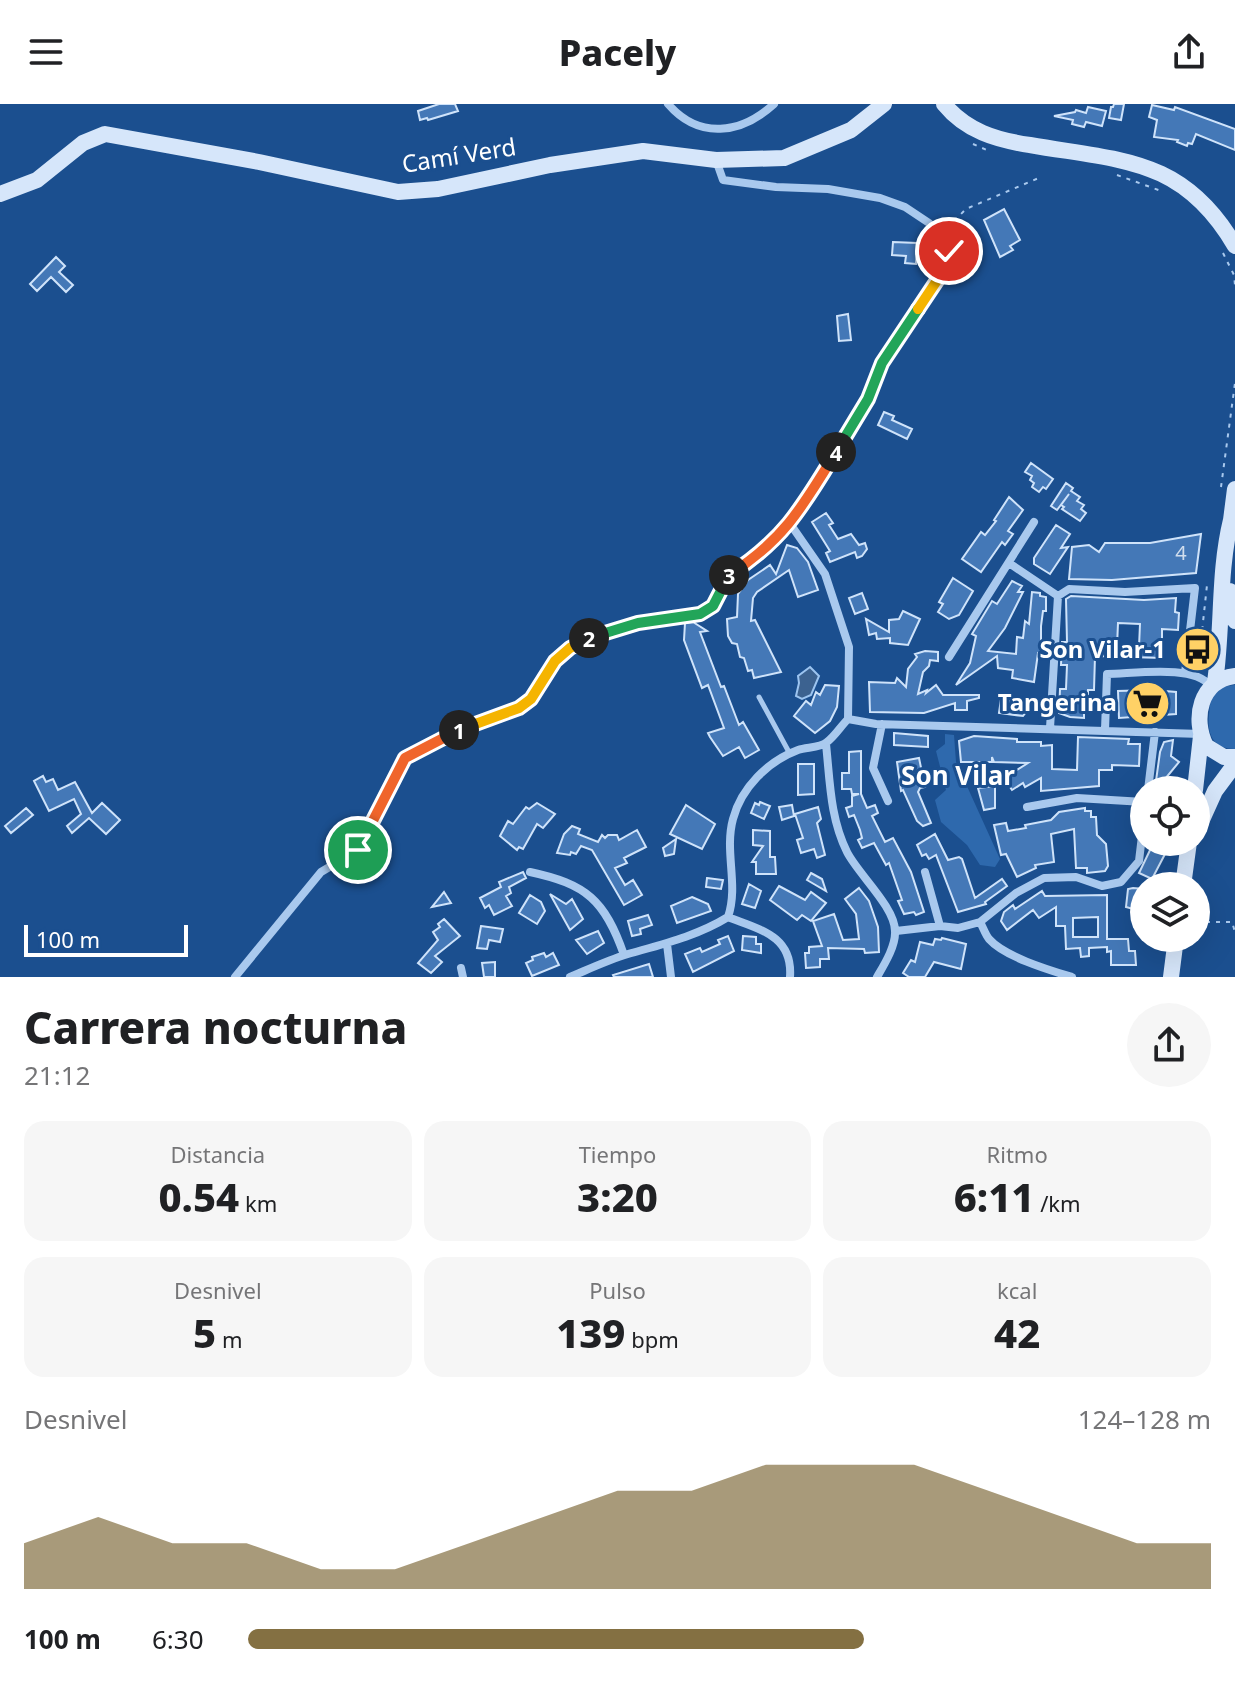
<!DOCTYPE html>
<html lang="es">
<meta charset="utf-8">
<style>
body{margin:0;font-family:"Noto Sans",sans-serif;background:#f6f6f6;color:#202124;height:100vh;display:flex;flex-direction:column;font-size:30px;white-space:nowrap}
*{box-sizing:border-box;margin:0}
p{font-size:26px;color:#757577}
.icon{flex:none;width:44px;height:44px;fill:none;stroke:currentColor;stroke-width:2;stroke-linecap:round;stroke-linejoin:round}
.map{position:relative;height:873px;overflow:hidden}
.drawer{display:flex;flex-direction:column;background:#fff;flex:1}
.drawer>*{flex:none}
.buttons{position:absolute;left:1130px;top:672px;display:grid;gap:16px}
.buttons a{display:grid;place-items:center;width:80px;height:80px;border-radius:50%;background:#fff;box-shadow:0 8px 32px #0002;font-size:40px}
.scale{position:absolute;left:24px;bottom:20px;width:164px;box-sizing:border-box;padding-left:8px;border:4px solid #fff;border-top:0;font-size:22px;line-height:28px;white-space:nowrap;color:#fff;-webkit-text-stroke:6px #1b4f8f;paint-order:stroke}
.pin{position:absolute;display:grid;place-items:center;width:68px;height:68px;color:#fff;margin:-34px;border:4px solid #fff;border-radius:50%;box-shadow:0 2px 8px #0007}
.km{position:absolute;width:40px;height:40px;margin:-20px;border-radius:50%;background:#222;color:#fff;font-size:22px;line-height:40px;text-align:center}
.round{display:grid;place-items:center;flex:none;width:84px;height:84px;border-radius:42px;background:#f6f6f6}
.overview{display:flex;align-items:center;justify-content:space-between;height:136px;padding:0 24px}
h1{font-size:44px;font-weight:800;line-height:60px}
.figures{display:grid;grid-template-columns:repeat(3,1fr);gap:12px;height:136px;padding:8px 24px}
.figures div{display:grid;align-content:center;border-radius:20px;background:#f6f6f6;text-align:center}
.figures b{font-size:40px;font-weight:800}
.figures small{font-size:22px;font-weight:400}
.figures p{font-size:22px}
.chart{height:224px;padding:16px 24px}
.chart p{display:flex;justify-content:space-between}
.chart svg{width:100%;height:144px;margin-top:8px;fill:#847042;opacity:.7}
ul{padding:0 24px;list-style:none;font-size:26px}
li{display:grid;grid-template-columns:128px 96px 1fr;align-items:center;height:60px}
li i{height:20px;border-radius:10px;background:#847042}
header{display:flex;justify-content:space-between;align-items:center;height:104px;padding:0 24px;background:#fff;font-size:36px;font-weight:800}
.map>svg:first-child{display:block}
</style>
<header><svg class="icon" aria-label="menu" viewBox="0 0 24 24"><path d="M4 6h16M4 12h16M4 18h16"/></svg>Pacely<svg class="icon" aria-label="share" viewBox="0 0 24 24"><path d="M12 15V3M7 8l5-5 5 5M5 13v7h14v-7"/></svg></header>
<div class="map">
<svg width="1235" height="873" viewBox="0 0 1235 873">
<rect width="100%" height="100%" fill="#1b4f8f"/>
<path fill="#2e69ad" d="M1235 581V645C1213 645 1207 630 1209 611 1210 602 1210 592 1217 586 1221 582 1229 582 1235 581Z
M945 630 954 631 956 658 1000 755 995 763 980 761 967 741 941 718 935 696 946 686 936 647 945 640Z"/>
<path fill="#3c6290" stroke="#9cc4f0" stroke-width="2" d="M810 563 819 572 811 591 802 595 796 592 799 579 798 572Z"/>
<path fill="#4478b7" stroke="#cfe3fa" stroke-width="2" fill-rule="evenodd" d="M439 0H455L458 7 428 16 427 14 420 16 418 7Z
M1114 0H1124L1121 16 1109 14 1111 3H1113Z
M1152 1 1174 6 1175 3 1235 25V46L1196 30 1192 40 1188 39 1187 42 1177 38 1178 36 1154 33 1157 16 1149 13Z
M1088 3 1106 7 1102 22 1086 18 1084 23 1072 20 1073 16 1054 12 1075 8 1076 6 1086 9Z
M1004 105 1020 136 1010 142 1013 146 1000 153 984 116Z
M893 138 917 139 916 160 905 159 906 152 892 151Z
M56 153 65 162 59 168 73 181 66 188 51 173 37 187 30 180Z
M848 210 851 236 839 237 837 212Z
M884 308 894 312 892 316 912 325 907 335 878 321Z
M1031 359 1053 375 1046 385 1043 383 1039 388 1032 383 1034 379 1030 376 1032 372 1025 368Z
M1066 379 1073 384 1071 387 1080 393 1077 397 1084 401 1081 405 1086 409 1080 417 1062 405 1064 403 1061 401 1069 390 1057 406 1051 402Z
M1009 393 1023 406 1008 427 1013 430 1005 441 1002 438 981 468 962 455 981 428 985 431 996 417 994 416Z
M826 409 833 419 829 421 838 435 851 430 859 441 865 439 867 445 862 452 857 454 855 448 830 458 826 449 830 447 812 418Z
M1056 421 1070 430 1061 444 1068 443 1050 470 1034 460V454Z
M1201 430 1196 469 1112 476 1069 475 1072 443 1089 441 1099 448 1105 439H1150Z
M787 441 797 444 808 458 818 486 798 493 789 466 757 488 753 494 751 517 755 516 781 568 754 574 752 566 748 567 744 554 740 553 737 540 732 539 728 532 727 515 737 513 738 490 748 476 770 461 776 470Z
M953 474 973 487 959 511 949 515 938 508 943 500 939 498Z
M1012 477 1022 482 1018 488H1023L1005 524 988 547 1016 550 1017 533 1023 534 1025 517 1029 520 1032 488 1040 489V492L1046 493V507H1043L1041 522V550L1038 549 1034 578 1012 574 1013 566 998 564 997 552 956 581 970 559 976 532 972 530 992 497 997 500Z
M862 489 868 505 855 510 849 494Z
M1071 492 1144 496 1176 494 1175 508 1179 509 1178 526 1162 525V554L1095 552 1094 586H1088V607H1084V614L1070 613 1059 609 1060 585H1066L1067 561H1061L1062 538H1067L1066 495ZM1118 519 1140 520 1139 543H1117Z
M903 507 920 515 908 541 890 539V534L877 535 876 529 869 531 866 515 889 528V516L899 515Z
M693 518 707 527 700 528 721 583 724 582 739 621 743 618 759 646 745 654 739 643 723 652 710 633 708 629 724 624 708 581 702 584 684 536 685 519Z
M925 547 938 548V557L930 556 929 562 923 568 918 590 927 586 926 589 936 581 943 591H979V594L967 597V606H955V599L924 609 870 608 869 578 895 579 897 574 906 583 908 565 917 553 915 550Z
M825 581 839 582 837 603 830 617 815 629 794 612 806 597 811 601 816 588 820 591Z
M1153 586 1176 588V610L1119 614 1118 587Z
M1001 595 1024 598 1033 599 1023 612 999 609Z
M894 629 928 632V643L894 641Z
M974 632 1017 635V638H1041V642L1052 641V665L1077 666 1078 633 1129 635 1128 640H1140L1139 662 1112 661V666H1099V682L1041 687V674L1025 683 1023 679 1012 686 1004 674 1028 659 994 658 992 653V658H961L959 637Z
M1173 636 1171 652 1179 658 1165 675 1171 681 1167 686H1158L1155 684 1160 648 1164 638Z
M861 647V690L867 704 875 701 878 709 872 712 885 738 893 734 911 768 924 808 916 811 914 808 904 810 898 797 902 796 889 759 886 761 874 739 862 744 858 736 862 734 860 726 854 711 849 713 846 704 852 702V692L859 690H852L851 685H842V669H849V648Z
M919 654 925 683 920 684 918 688 931 719 923 722 917 717 903 686 901 687 897 658Z
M798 660H814V690L798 691Z
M43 672 46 678 53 675 58 686 75 678 92 709 102 699 120 716 106 730 89 714 72 729 67 722 81 710 74 695 49 707 34 677Z
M995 682V704L984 706 978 684Z
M760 698 770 702 764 715 751 709 755 699 759 701Z
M537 699 555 710 543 724 537 720 523 745 519 743 517 746 500 732 508 717 513 720 526 703 529 705Z
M686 701 715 720 702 745 670 730Z
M792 701 794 712 782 716 779 703Z
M818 703 821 715 817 719 825 751 817 754 814 745 801 749 797 736 803 734 795 710Z
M26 704 33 711 11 729 5 722Z
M1085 704V707H1091V713H1096L1097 731 1106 740 1108 762 1105 767 1087 769V764H1076L1074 725 1051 730 1054 758 1035 761 1036 764 1017 773 1006 750 1001 751 994 721 1006 719 1008 727 1026 724 1025 721 1051 716 1059 708Z
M572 722 580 725 578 730 598 738 602 731 605 734 608 731H617L619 736 637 726 646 743 624 754 627 759 615 764 625 781 633 776 642 791 624 801 592 746 581 742 576 750 571 748 570 751 557 749 564 730Z
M753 726 770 727V753H775L776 770H756V758H752L763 742 753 741Z
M935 730 948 756 959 753 962 755 975 794 1002 775 1007 782 985 798 986 800 958 808 936 751 929 755 926 750 922 752 917 741Z
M676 735 674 750 665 752 663 744Z
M1152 742 1165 750 1152 775 1139 769Z
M523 768 526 774 509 783 511 789 506 792 512 802 494 811 489 801 485 804 480 794 501 783 499 778Z
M811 769 822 775 826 787 807 776Z
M707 774 723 776 721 785 706 783Z
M749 780 761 787 755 804 742 800Z
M779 782 805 796 811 788 826 799 811 817 802 811 797 816 770 796Z
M859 784 869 797 878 823 879 848 865 849 864 845 828 844 829 855H820V863L806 864 805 849H809V843L822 842 813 817 834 810 843 836 859 835 856 810 845 795Z
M1133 784 1144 785V808L1126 803 1128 785Z
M1042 787 1045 792 1107 791V835H1128L1129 847H1135L1136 861H1111V847L1107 848V843L1089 844V852L1081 853 1080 844 1066 845 1065 822H1056V803L1039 814 1033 806 1007 826 1001 817 1004 808 1013 801 1015 805ZM1098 813V833H1073V814Z
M444 788 451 799 432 803Z
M550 790 566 800 572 795 583 815 570 826Z
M530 791 541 798 545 807 537 820 519 809Z
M692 793 708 800 711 807 677 819 671 802Z
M648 811 652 821 640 825 641 830 632 832 628 817Z
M444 815 460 832 435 852 442 858 431 869 418 859 438 836 433 828 440 823 438 820Z
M481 822 503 825 500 838 489 836 487 845 477 844Z
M598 827 604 839 587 850 576 836Z
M728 832 734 847 693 868 685 850 700 844 702 848 720 840 718 836Z
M743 832 756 833V840H761V849L742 846Z
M942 834 966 840 961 865 934 858 925 873H909L903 869 911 856 915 858 920 838 933 841 935 835 941 836Z
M544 849 546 853 553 849 559 861 532 872 526 859 533 856 532 853Z
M495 858V873H484L482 859Z
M649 860 653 873H614L613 871Z"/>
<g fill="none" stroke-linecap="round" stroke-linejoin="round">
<path stroke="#a9c9ee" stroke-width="2" stroke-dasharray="4 6" stroke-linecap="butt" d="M973 40 989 47
M1117 71 1164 88
M947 124 966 105 1041 73
M1223 149 1234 171 1235 181
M1221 383 1235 279
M1200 546 1207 481
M1196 818H1232L1235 828"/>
<path stroke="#a9c9ee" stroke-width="5" d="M759 593 790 650"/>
<path stroke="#a9c9ee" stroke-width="8" d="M668 0C699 36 741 30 774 0
M791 421 825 470 849 543 848 615
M1009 459 1058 492 1069 485 1125 488 1195 484 1185 569
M949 553 1034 418
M1186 568 1207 553 1214 539
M848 615 876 620 1201 630
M882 620 873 664 888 697
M1050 624 1058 492
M1105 626 1107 570C1132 570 1195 560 1210 582
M826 640C830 677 830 714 847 748 858 770 895 803 895 827 896 842 884 861 877 873
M1148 686 1155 628
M1027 703 1077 694 1144 698
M530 768C586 780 605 796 624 851
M925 768 940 822
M728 813C758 825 793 831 790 873
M980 818C983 823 985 830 989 835 1005 853 1049 866 1072 873
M896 827 940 822 958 824 980 818 1016 789 1044 774 1076 773 1102 782 1121 778 1139 757 1144 715
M667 840 671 873
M461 864 463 873
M235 873 321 768 358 746 405 654 477 618 519 604 531 595 555 557 570 544 598 530 638 519 700 510 713 502 726 473 752 456 791 421 817 379 868 295 882 259 942 169 949 147 946 136 929 119 905 103 880 94 828 85 776 83 723 76 716 56
M570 873C589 865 608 856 628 850 663 840 697 832 728 813 739 781 724 748 733 715 741 684 768 657 798 646 807 643 820 644 827 638 835 632 841 622 848 615"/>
<path stroke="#d6e6fa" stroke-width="16" d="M944 0C966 27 996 36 1030 41 1121 57 1183 53 1235 142
M0 90 37 76 83 39 105 30 259 58 398 88 438 85 550 61 643 47 716 56 784 54 851 26 884 0
M1230 424 1235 385
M1230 487 1235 517
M1235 572C1200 576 1192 615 1206 642L1224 653H1235
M1215 578C1223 524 1218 469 1231 416
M1195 686 1201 632
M1196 729 1215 687 1235 660
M1183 782 1189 738
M1171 873 1176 834"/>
</g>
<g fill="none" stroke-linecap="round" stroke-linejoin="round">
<defs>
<path id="split-1" d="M358 746 405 654 459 626"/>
<path id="split-2" d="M459 626 519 604 531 595 555 557 570 544 589 534"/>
<path id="split-3" d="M589 534 638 519 700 510 713 502 729 471"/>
<path id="split-4" d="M729 471C784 436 803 402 836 348"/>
<path id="split-5" d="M836 348 868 295 882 259 918 205"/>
<path id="split-6" d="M918 205 942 169 949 147"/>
</defs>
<use href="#split-1" stroke="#fff" stroke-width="16"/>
<use href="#split-2" stroke="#fff" stroke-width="16"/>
<use href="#split-3" stroke="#fff" stroke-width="16"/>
<use href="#split-4" stroke="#fff" stroke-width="16"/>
<use href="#split-5" stroke="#fff" stroke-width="16"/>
<use href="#split-6" stroke="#fff" stroke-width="16"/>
<use href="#split-1" stroke="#f0652b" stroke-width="10"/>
<use href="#split-2" stroke="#f5b400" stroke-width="10"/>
<use href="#split-3" stroke="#22a559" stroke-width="10"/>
<use href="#split-4" stroke="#f0652b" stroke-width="10"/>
<use href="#split-5" stroke="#22a559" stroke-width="10"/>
<use href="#split-6" stroke="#f5b400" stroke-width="10"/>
</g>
<defs>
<symbol id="bus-disc" viewBox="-11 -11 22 22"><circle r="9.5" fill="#ffd166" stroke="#1b4f8f"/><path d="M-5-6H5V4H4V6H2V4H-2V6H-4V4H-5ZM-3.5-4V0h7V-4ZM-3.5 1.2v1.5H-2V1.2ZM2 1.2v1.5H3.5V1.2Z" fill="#111"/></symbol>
<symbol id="supermarket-disc" viewBox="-11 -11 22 22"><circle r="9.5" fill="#ffd166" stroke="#1b4f8f"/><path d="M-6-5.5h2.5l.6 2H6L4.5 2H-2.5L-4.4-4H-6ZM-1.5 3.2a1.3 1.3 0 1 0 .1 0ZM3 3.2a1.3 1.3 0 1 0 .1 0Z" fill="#111"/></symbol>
</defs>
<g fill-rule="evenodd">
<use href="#bus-disc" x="1172" y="520" width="51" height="51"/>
<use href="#supermarket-disc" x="1122" y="574" width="51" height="51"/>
</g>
<g text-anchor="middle" stroke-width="6" stroke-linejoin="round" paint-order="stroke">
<g font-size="20" fill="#d0dded">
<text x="1181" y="456">4</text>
</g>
<g font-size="24" fill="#fff" stroke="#1b4f8f">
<text transform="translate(459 52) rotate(-9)" y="8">Camí Verd</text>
</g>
<g font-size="24" font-weight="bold" fill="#fff" stroke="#1b4f8f" text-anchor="end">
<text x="1166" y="554">Son Vilar-1</text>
<text x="1117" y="607">Tangerina</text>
</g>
<g font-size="26" font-weight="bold" fill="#fff" stroke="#1b4f8f">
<text x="958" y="681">Son Vilar</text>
</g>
</g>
</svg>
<div class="buttons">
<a><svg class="icon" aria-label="locate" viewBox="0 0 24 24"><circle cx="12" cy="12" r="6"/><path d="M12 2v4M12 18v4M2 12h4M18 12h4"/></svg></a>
<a><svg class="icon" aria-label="layers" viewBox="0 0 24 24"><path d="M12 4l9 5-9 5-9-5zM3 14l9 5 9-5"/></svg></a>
</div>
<div class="scale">100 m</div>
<div class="pin" style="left:358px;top:746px;background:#1e9e55"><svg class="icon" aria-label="arrive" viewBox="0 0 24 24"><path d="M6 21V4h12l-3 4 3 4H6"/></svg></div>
<div class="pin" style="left:949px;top:147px;background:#d93025"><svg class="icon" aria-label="check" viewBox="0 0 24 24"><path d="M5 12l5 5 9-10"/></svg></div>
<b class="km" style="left:459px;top:626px">1</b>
<b class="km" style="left:589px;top:534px">2</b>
<b class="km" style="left:729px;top:471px">3</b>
<b class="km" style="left:836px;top:348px">4</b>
</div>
<section class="drawer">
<div class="overview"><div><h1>Carrera nocturna</h1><p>21:12</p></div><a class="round"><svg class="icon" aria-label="share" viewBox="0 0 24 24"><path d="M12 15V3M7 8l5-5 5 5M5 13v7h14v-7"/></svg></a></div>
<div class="figures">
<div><p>Distancia</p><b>0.54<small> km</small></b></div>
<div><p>Tiempo</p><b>3:20</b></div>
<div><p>Ritmo</p><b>6:11<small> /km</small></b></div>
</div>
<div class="figures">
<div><p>Desnivel</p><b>5<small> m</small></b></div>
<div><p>Pulso</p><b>139<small> bpm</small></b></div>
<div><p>kcal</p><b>42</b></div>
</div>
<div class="chart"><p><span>Desnivel</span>124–128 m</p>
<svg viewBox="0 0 160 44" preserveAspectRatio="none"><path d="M0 44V30L10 22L20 30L30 30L40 38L50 38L60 30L70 22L80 14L90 14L100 6L110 6L120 6L130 14L140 22L150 30L160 30V44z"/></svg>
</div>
<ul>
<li><b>100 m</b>6:30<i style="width:64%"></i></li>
</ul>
</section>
